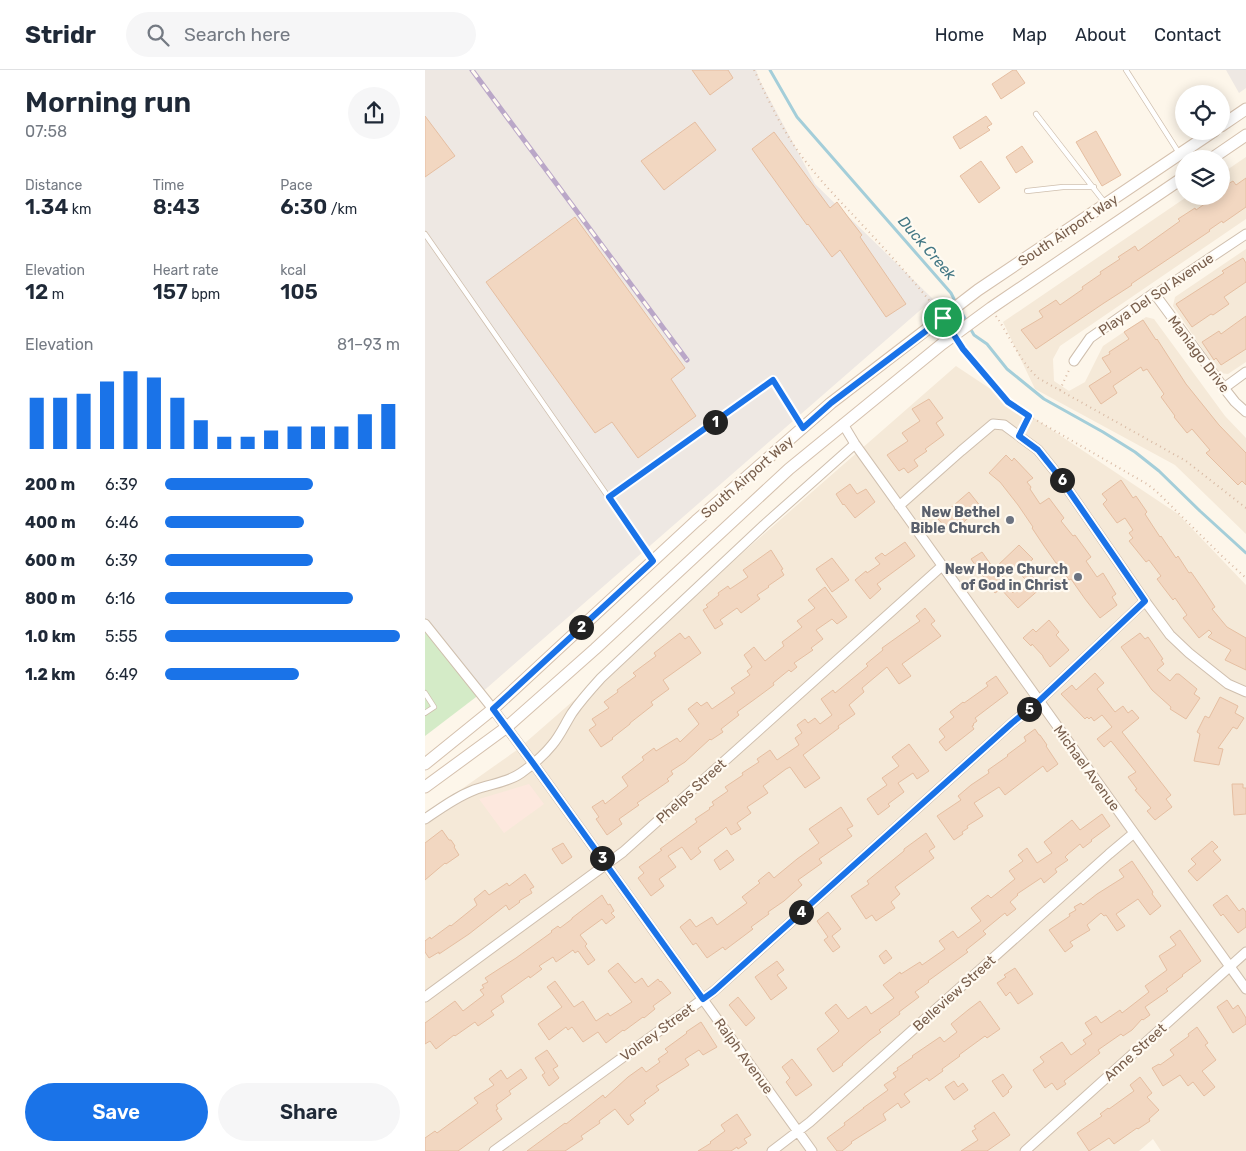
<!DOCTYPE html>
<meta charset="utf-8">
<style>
body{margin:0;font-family:Rubik,sans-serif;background:#f6f6f7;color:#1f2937;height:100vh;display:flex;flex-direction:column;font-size:19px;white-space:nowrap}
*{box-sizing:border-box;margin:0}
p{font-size:16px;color:#747a83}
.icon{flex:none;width:28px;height:28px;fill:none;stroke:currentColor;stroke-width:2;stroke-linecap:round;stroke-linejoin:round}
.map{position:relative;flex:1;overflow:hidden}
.sheet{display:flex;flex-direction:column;background:#fff;width:425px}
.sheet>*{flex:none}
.controls{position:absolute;left:750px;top:15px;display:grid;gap:10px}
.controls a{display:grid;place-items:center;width:55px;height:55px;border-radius:50%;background:#fff;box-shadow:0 2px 12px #0003;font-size:25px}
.pin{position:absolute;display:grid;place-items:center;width:42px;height:42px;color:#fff;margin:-21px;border:2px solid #fff;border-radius:50%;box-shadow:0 1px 5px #0007}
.km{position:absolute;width:25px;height:25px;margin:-12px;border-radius:50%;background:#222;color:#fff;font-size:14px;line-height:25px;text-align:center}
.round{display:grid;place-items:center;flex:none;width:52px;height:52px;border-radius:26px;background:#f6f6f7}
.summary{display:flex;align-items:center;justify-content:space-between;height:85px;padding:0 25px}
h1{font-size:28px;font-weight:600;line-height:38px}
.metrics{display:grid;grid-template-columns:repeat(3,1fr);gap:8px;height:85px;padding:5px 25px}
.metrics div{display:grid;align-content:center}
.metrics b{font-size:21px;font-weight:600}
.metrics small{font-size:14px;font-weight:400}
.metrics p{font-size:14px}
.chart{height:140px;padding:10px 25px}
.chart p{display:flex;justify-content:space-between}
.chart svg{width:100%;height:90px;margin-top:5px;stroke:#1a73e8;stroke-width:6}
.cta{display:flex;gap:10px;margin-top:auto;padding:10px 25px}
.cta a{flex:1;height:58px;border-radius:30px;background:#1a73e8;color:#fff;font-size:20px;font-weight:600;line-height:58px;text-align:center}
.cta a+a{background:#f6f6f7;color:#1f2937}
ul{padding:0 25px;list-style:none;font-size:16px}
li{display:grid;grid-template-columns:80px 60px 1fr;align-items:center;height:38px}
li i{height:12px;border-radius:6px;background:#1a73e8}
header{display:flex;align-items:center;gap:30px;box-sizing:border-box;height:70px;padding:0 25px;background:#fff;border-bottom:1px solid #e0e1e3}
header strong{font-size:24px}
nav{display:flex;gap:28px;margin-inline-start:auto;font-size:18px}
.search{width:350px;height:45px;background:#f6f6f7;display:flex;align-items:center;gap:12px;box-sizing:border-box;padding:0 18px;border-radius:28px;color:#747a83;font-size:19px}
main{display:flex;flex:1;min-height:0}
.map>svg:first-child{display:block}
</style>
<header>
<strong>Stridr</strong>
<div class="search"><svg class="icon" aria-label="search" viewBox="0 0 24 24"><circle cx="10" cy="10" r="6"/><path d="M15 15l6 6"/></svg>Search here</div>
<nav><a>Home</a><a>Map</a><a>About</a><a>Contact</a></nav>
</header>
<main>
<section class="sheet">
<div class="summary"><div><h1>Morning run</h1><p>07:58</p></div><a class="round"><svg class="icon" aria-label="share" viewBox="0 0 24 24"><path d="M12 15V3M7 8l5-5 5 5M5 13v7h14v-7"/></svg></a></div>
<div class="metrics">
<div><p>Distance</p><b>1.34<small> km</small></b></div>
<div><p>Time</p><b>8:43</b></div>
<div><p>Pace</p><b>6:30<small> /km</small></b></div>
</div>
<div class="metrics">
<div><p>Elevation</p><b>12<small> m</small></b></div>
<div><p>Heart rate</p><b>157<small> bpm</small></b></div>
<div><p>kcal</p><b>105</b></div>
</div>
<div class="chart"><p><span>Elevation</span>81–93 m</p>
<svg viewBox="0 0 160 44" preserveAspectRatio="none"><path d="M5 44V19M15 44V19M25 44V17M35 44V11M45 44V6M55 44V9M65 44V19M75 44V30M85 44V38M95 44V38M105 44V35M115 44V33M125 44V33M135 44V33M145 44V27M155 44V22"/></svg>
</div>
<ul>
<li><b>200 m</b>6:39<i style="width:63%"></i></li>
<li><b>400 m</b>6:46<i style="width:59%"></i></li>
<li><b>600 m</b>6:39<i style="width:63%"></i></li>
<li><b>800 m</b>6:16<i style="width:80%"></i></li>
<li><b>1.0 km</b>5:55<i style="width:100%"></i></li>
<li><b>1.2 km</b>6:49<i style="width:57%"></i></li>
</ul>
<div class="cta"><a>Save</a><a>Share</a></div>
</section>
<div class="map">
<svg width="821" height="1081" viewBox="0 0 821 1081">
<rect width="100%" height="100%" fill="#fdf6ea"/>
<path fill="#f5e9d8" d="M821 87V149L635 276 628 289 629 311 644 321 660 312 678 276 721 247 729 249 800 346 821 368V464L750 395 610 319 578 252 763 126H796V104Z
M821 179V292L803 304 794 303 748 236 750 227Z
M531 296 753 444 821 515V1081H736L728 1069 714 1081H0V745L92 680Z"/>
<path fill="#fde8de" d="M104 714 119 734 79 763 54 729Z"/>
<path fill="#eee8e3" d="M0 0H331L335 11 390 114 508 229 55 624 0 548Z
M801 0H821V18L814 23Z"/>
<path fill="#d4ebc7" d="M0 548 55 624 0 666Z"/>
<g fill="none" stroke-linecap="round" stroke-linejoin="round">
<path stroke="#a4ced9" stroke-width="3" d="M345 0 372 47 526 223 531 233
M534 238 542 252
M545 258 549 265 562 274 582 299 619 329 678 362 710 382 734 401 775 441 821 483"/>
</g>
<path fill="#f2d7c1" stroke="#e5bea1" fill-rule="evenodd" d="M267 0H303L308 8 285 25Z
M588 0H591L600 13 576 29 567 14Z
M0 46 30 86 0 107Z
M561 46 567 54 562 57 565 60 535 79 528 67Z
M270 52 291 80 239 120 216 91Z
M671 61 696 105 677 116 651 72Z
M349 62 405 138 412 132 423 147 437 165 435 167 481 234 461 247 415 180 407 187 383 154 382 155 327 79Z
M597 76 608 92 591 103 581 87Z
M556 91 575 118 554 133 535 106Z
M821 108V137L798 153 797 151 784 160 785 161 706 214 707 215 679 233 611 279 596 260 618 247 614 241 631 230 635 235 658 219 657 217 676 204 675 202 695 189 693 187 710 176 713 181 755 151 753 149 770 138 771 140 791 126H796V118L808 111 811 115Z
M150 147 260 298 246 309 271 346 213 388 187 352 170 363 61 212Z
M818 188 821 193V212L799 227 804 234 788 245 786 244 767 257 751 234 799 203 797 201Z
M821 246V279L796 295 791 288 789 290 777 272 794 261 796 264Z
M718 250 731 270 732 269 761 314 794 355 821 383V415L817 411 813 415 781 383 785 380 767 359 762 363 749 347 750 346 736 327 739 324 722 299 718 301 716 297 688 316 692 323 676 334 664 316 686 302 677 288 685 284 684 282 704 269 699 262Z
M504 329 518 348 511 353 519 365 500 379 502 381 489 390 493 396 483 403 479 398 474 401 462 385 483 371 477 363 495 351 487 339Z
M581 385 587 391 589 388 608 408 602 412 606 417 605 419 615 434 624 428 639 448 636 451 648 466 650 465 666 487 661 491 672 507 678 503 691 524 687 527 692 535 675 548 660 529 646 509 644 510 632 493H631L619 476 607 458 608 457 593 435 575 412 564 403Z
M696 410 708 428 711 426 722 442 720 444 735 467 736 466 751 488 753 486 764 503 766 502 780 522 790 537 787 539 802 557 821 568V600L800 590 806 580 783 567 787 563 784 560 774 568 763 554 758 548 762 545 750 528 748 530 738 517 732 509 736 506 724 490 721 492 704 471 708 468 704 463 708 460 700 448 692 453 678 434 682 430 677 424Z
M425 414 432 424 441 419 450 432 430 448 419 434 418 435 411 424Z
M544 422 556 437 526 463 513 449Z
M480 472 490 486 452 514 456 519 445 529 430 510 441 501 442 503 455 494 450 488 457 483 460 486Z
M594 475 608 489 599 497 617 517 593 538 576 519 570 523 546 489 557 482 569 499ZM588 497 601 510 588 523 577 507Z
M346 480 358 499 356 500 359 505 343 516 344 517 332 525 335 529 316 543 312 538 295 550 298 554 290 559 278 540 283 537 281 535 294 525 293 523 303 516 305 519 323 507 318 500Z
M407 488 424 510 407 522 391 499Z
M400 517 422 547 412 554 407 549 391 560 398 569 386 578 388 580 369 593 372 597 366 602 364 600 348 613 349 615 330 629 312 642 314 645 296 659 298 662 286 670 285 669 260 692 246 701 248 704 242 709 244 711 212 733 214 735 194 749 197 754 182 765 171 749 174 747 167 737 178 730 180 734 203 716 197 707 219 690 217 687 229 678 231 681 252 668 255 672 274 654 263 639 272 632 276 636 282 632 287 639 310 623 306 618 325 605 322 601 327 597 319 585 329 577 340 591 359 576 357 572 377 557 372 551 390 538 383 530Z
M500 538 510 551 506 554 516 566 477 594 486 606 474 614 462 597 437 618 439 622 424 635 430 644 413 656 414 658 378 685 395 708 380 718 365 697 361 699 338 716 343 723 322 737 326 743 312 753 316 759 306 765 301 757 299 759 273 778 276 782 266 790 257 777 243 786 251 797 234 809 239 816 226 826 213 808 219 803 214 797 237 780 235 779 272 752 270 749 285 739 284 738 289 735 287 732 303 721 300 717 318 705 317 703 334 692 332 689 345 680 352 690 374 675 370 668 377 663 372 655 380 649 383 653 390 648 395 654 407 645 396 629 408 620 410 623 443 596 441 594 458 580 457 578 495 551 491 546Z
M624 550 634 562 631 565 644 580 625 597 618 587V586L607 574 606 576 598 568 608 559 611 562Z
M255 563 260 569 264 566 276 583 238 610 244 619 226 632 228 635 205 653V654L187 668 188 669 176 677 164 660 171 655 167 649 184 638 179 632 193 622 192 620 211 606 208 603 231 586 229 583Z
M715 563 720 569 723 567 738 589 736 590 739 594 732 600 745 611 751 604H754L772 619 769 624 775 628 761 649 745 639 746 637 727 620 696 577Z
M670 603 679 613 672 619 690 642 698 636 703 643 707 640 714 648 697 662 746 725 741 729 747 737 730 750 722 741 726 738 710 720 712 719 703 707 711 702 686 671 679 677 672 669 687 657 677 645 669 651 666 647 664 649 662 647 660 649 636 624 647 615 651 620Z
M571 606 583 623 550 648 552 651 548 654 549 655 547 656 549 659 521 681 514 672 520 667 514 659 529 647 525 642 538 632 539 633 563 616 561 613Z
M795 627 813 636 810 643 819 648 812 659 808 657 793 678 798 679 794 695 769 691 775 664 772 662 780 646 784 648Z
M610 659 614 665H615L622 675 621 676 633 694 622 702 618 696 580 725 574 717 549 733 558 746 542 756 543 758 537 762 538 764 529 770 512 746 536 730 533 726 546 715 564 703 563 700 583 686 582 685 601 671 599 667Z
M484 674 504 701 492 709 488 703 473 713 479 722 463 734 465 736 453 745 442 729 462 715 457 708 474 696 467 687Z
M807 714H818V718H821V744L809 745Z
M416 737 428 756 422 759 427 766 394 789 397 793 373 810 377 815 359 831 343 842 344 844 326 857 328 859 300 880 298 877 282 888 271 873 268 875 255 857 265 849 271 857 287 847 292 855 322 833 317 827 335 813 333 811 344 802 349 808 372 789 394 773 384 759Z
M677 744 685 756 666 770 667 771 658 778 655 774 643 784 640 787 643 790 630 799 632 802 619 813 616 808 592 824 593 825 585 832 591 839 582 846 580 843 558 861 561 864 541 880 543 882 503 911 504 912 490 922 494 927 474 942 475 944 454 960 456 962 445 970 417 994 418 995 408 1002 392 979 411 964 414 961 400 943 411 934 423 949 441 936 446 944 469 928 458 915 475 902 476 904 495 892 497 895 520 879 514 871 528 861 533 868 556 851 546 838 563 825 566 828 590 809 584 801 598 791 593 785 602 778 612 793 627 783 619 772 647 750 655 760Z
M17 760 24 770H26L30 776 29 777 34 785 21 794 20 793 0 810V773Z
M501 763 510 777 504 781 509 788 470 817 475 824 466 832 470 838 451 851 447 845 441 849 426 826 444 814 442 811 479 781V779Z
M787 771 793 777 788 781 796 790 772 811 763 801 771 794 766 789Z
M138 773 147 787 137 794 127 779Z
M302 780 309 790 295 800 289 790Z
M707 791 728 822 727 824 736 836 725 845 713 829 691 844 700 856 692 861 681 845 679 846 676 843 662 855 665 860 645 872 648 876 640 882 624 860 645 846 644 844 651 840 649 837 656 833 658 835 672 824 699 807 694 800Z
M100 804 109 817 105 819 107 823 94 831 95 832 84 840 81 835 44 864 14 884V882L4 888 0 882V871L5 867 6 869 25 855 26 856 52 835 49 829 60 820 64 825 82 813 84 816Z
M177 825 183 835 185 834 189 841 186 843 190 847 181 854 177 849 155 865 162 874 160 876 170 890 163 895 153 881 150 883 148 880 131 892 128 887 114 896 117 899 105 908 104 906 76 926 79 932 66 941 69 945 53 956 50 952 30 966 29 965 11 979 5 971 0 974V953L30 931 38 941 59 925 55 920 59 918 57 915 63 912 60 908 91 888 127 862 126 861 133 856 135 858 147 849V848Z
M802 825 814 841 818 838 821 842V857L813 863 798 844 796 846 788 835Z
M403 842 416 859 407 866 415 877 408 882 399 870 403 867 392 851Z
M755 860 776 891 757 905 758 906 741 919 743 921 720 937 725 945 718 950 717 949 707 960 698 966 696 964 673 980 675 983 639 1011 641 1014 632 1020 627 1013 620 1018 608 1000 619 992 615 987 637 972 646 985 661 974 658 970 667 964 660 953 671 946 676 953 695 940 697 943 724 922 720 916 742 900 734 886 751 875 745 867Z
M461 880 467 888 459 894 454 886Z
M352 891 359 900 352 905 362 918 346 930 330 907Z
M193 893 210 913 217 908 223 917 233 909 235 912 236 911 246 923 228 936 230 939 219 948 218 947 199 961 198 960 181 973 173 962 158 972 147 957 143 960 141 957 124 970 113 954 137 937 122 917 130 911 149 937 158 931 171 951 183 943 185 946 207 932 183 901Z
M590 898 608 924 593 934 585 922 581 926 572 913 581 907 579 905Z
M313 927 330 948 321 956 304 935Z
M802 930 808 939 813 935 821 948V954L808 963 792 937Z
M555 931 575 959 562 968 560 966 534 985 535 986 517 999 518 1001 504 1011 502 1008 479 1024 485 1032 476 1038 473 1033 458 1044 461 1050 426 1072 427 1073 417 1081H412L402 1068 420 1055 419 1053 439 1038H438L463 1020 459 1015 471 1007 468 1003 473 1000 472 998 488 987 487 986 515 967 519 972 532 962 526 954 543 940Z
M276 952 292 977 278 985 274 980 260 989 264 995 231 1016 234 1020 219 1031 221 1033 205 1045 209 1050 203 1055 190 1039 174 1051 175 1053 156 1066 158 1069 140 1081H102L140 1053 141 1054 178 1025 180 1028 203 1007 217 997 221 1002 235 992 233 989 243 982 240 979 262 963 261 962Z
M772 957 783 973 780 975 791 990 777 1001 790 1017 779 1026 768 1012 763 1016 755 1005 738 1016 727 998 734 994 735 995 749 985 745 980 764 966 763 964Z
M122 980 133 996 128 999 134 1008 124 1016 117 1005 120 1003 110 988Z
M367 989 387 1015 371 1026 361 1012 365 1008 357 997Z
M96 999 102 1008 84 1021 86 1024 71 1035 73 1039 71 1040 77 1049 33 1081H0V1068L10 1061 12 1063 53 1033 49 1028 69 1015 64 1009 76 1000 82 1009Z
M578 1004 587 1017 583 1021 584 1022 578 1027 567 1011Z
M715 1007 727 1023 722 1027 734 1040 724 1049 725 1051 713 1059 712 1058 689 1074 684 1068 664 1081 652 1063 677 1046 675 1044 683 1038 684 1039 709 1021 705 1015Z
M529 1011 533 1017 538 1013 543 1020 529 1030 520 1017Z
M569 1042 585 1065 562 1081H536L553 1070 547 1061 551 1059 549 1056Z
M312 1044 326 1065 319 1069 322 1073 313 1079 312 1077 306 1081H273L286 1073 285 1072 300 1061 296 1055Z"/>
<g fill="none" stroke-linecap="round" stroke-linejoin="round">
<defs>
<path id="lane" d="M701 0 754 83
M611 44 680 133
M602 121 638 117H669
M0 164 228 491
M184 427 348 310 377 356
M0 623 9 637 0 643"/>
<path id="street" d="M729 223 799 318 810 332 821 342
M649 291 665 268 729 223 731 224 821 164
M799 318 821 302
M418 354 430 374 821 919
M474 436 536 381 568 354 579 355 613 380 633 405 720 531 745 565 764 583 803 614 821 622
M0 554 68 639 108 693 387 1081
M0 749C16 738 31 727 49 720 64 714 82 713 96 703 106 696 119 685 127 675 135 666 140 654 147 643 156 630 166 619 176 608L339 455 430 374
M0 927 198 782 517 496
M69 1081 289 921 587 653 614 631 720 531
M347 1081 385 1052 684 784 709 763
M600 1081 821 882"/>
<path id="secondary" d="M796 56 821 39
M786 89 821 65
M0 694 68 639 271 451 406 333 553 220 789 61
M0 717 82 657 170 579 364 399 517 274 566 238 759 107"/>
</defs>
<use href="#lane" stroke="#cfbfae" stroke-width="6"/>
<use href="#street" stroke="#cfbfae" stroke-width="11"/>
<use href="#secondary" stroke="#d5c1ae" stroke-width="13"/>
<path stroke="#d8baa4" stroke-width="2" stroke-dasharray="1 4" stroke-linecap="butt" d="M329 0C343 29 356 58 375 84 391 106 411 127 430 147 458 177 486 207 511 239
M571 246C585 267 595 291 613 308L761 391 821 438
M535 274 547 290 583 332 604 346 722 414 731 421 799 488 821 508
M635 320 644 300
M598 357 604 346"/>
<use href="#lane" stroke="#fff" stroke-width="4.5"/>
<use href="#street" stroke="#fff" stroke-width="9"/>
<use href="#secondary" stroke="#fff" stroke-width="11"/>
<defs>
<path id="rail" d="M47 0 262 290"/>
</defs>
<use href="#rail" stroke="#baa7c8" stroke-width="5"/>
<use href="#rail" stroke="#fffaf1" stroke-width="3" stroke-dasharray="9" stroke-linecap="butt"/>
</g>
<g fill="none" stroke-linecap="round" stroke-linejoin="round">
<defs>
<path id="route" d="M518 248 538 279 583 332 604 346 594 366 613 380 633 405 720 531 614 631 587 653 289 921 278 929 108 693 68 639 228 491 184 427 348 310 378 358 406 333Z"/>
</defs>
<use href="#route" stroke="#fff" stroke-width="10"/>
<use href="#route" stroke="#1a73e8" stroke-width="6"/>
</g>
<g fill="#6b7280" stroke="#fffaf1" stroke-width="2">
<circle cx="585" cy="450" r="5"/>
<circle cx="653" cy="507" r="5"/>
</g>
<g text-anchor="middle" stroke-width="4.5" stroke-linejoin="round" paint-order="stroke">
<g font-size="14" fill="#785e4c" stroke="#fffaf1">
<text transform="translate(643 160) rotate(-34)" y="5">South Airport Way</text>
<text transform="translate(731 224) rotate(-34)" y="5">Playa Del Sol Avenue</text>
<text transform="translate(774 284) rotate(53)" y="5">Maniago Drive</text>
<text transform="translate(322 407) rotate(-41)" y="5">South Airport Way</text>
<text transform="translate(662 698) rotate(54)" y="5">Michael Avenue</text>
<text transform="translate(266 721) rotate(-42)" y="5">Phelps Street</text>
<text transform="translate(529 923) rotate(-42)" y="5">Belleview Street</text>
<text transform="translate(232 962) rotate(-36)" y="5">Volney Street</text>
<text transform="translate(710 982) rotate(-42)" y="5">Anne Street</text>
<text transform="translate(319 986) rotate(54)" y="5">Ralph Avenue</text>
</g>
<g font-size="14" font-weight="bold" fill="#5b616d" stroke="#fffaf1" text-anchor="end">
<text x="575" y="447">New Bethel<tspan x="575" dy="16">Bible Church</tspan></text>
<text x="643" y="504">New Hope Church<tspan x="643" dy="16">of God in Christ</tspan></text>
</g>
<g font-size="15" font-style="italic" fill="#437784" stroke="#fffaf1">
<text transform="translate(502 178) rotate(49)" y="5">Duck Creek</text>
</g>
</g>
</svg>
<div class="controls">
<a><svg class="icon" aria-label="locate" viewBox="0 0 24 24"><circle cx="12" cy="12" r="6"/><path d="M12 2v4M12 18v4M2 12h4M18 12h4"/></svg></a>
<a><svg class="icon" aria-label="layers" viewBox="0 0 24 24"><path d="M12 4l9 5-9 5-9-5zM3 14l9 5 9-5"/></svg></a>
</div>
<div class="pin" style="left:518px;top:248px;background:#1e9e55"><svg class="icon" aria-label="arrive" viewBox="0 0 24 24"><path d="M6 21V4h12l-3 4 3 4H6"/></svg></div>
<b class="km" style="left:290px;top:352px">1</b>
<b class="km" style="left:156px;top:557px">2</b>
<b class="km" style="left:177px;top:788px">3</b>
<b class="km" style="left:376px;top:842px">4</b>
<b class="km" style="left:604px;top:639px">5</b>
<b class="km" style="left:637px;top:410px">6</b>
</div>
</main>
